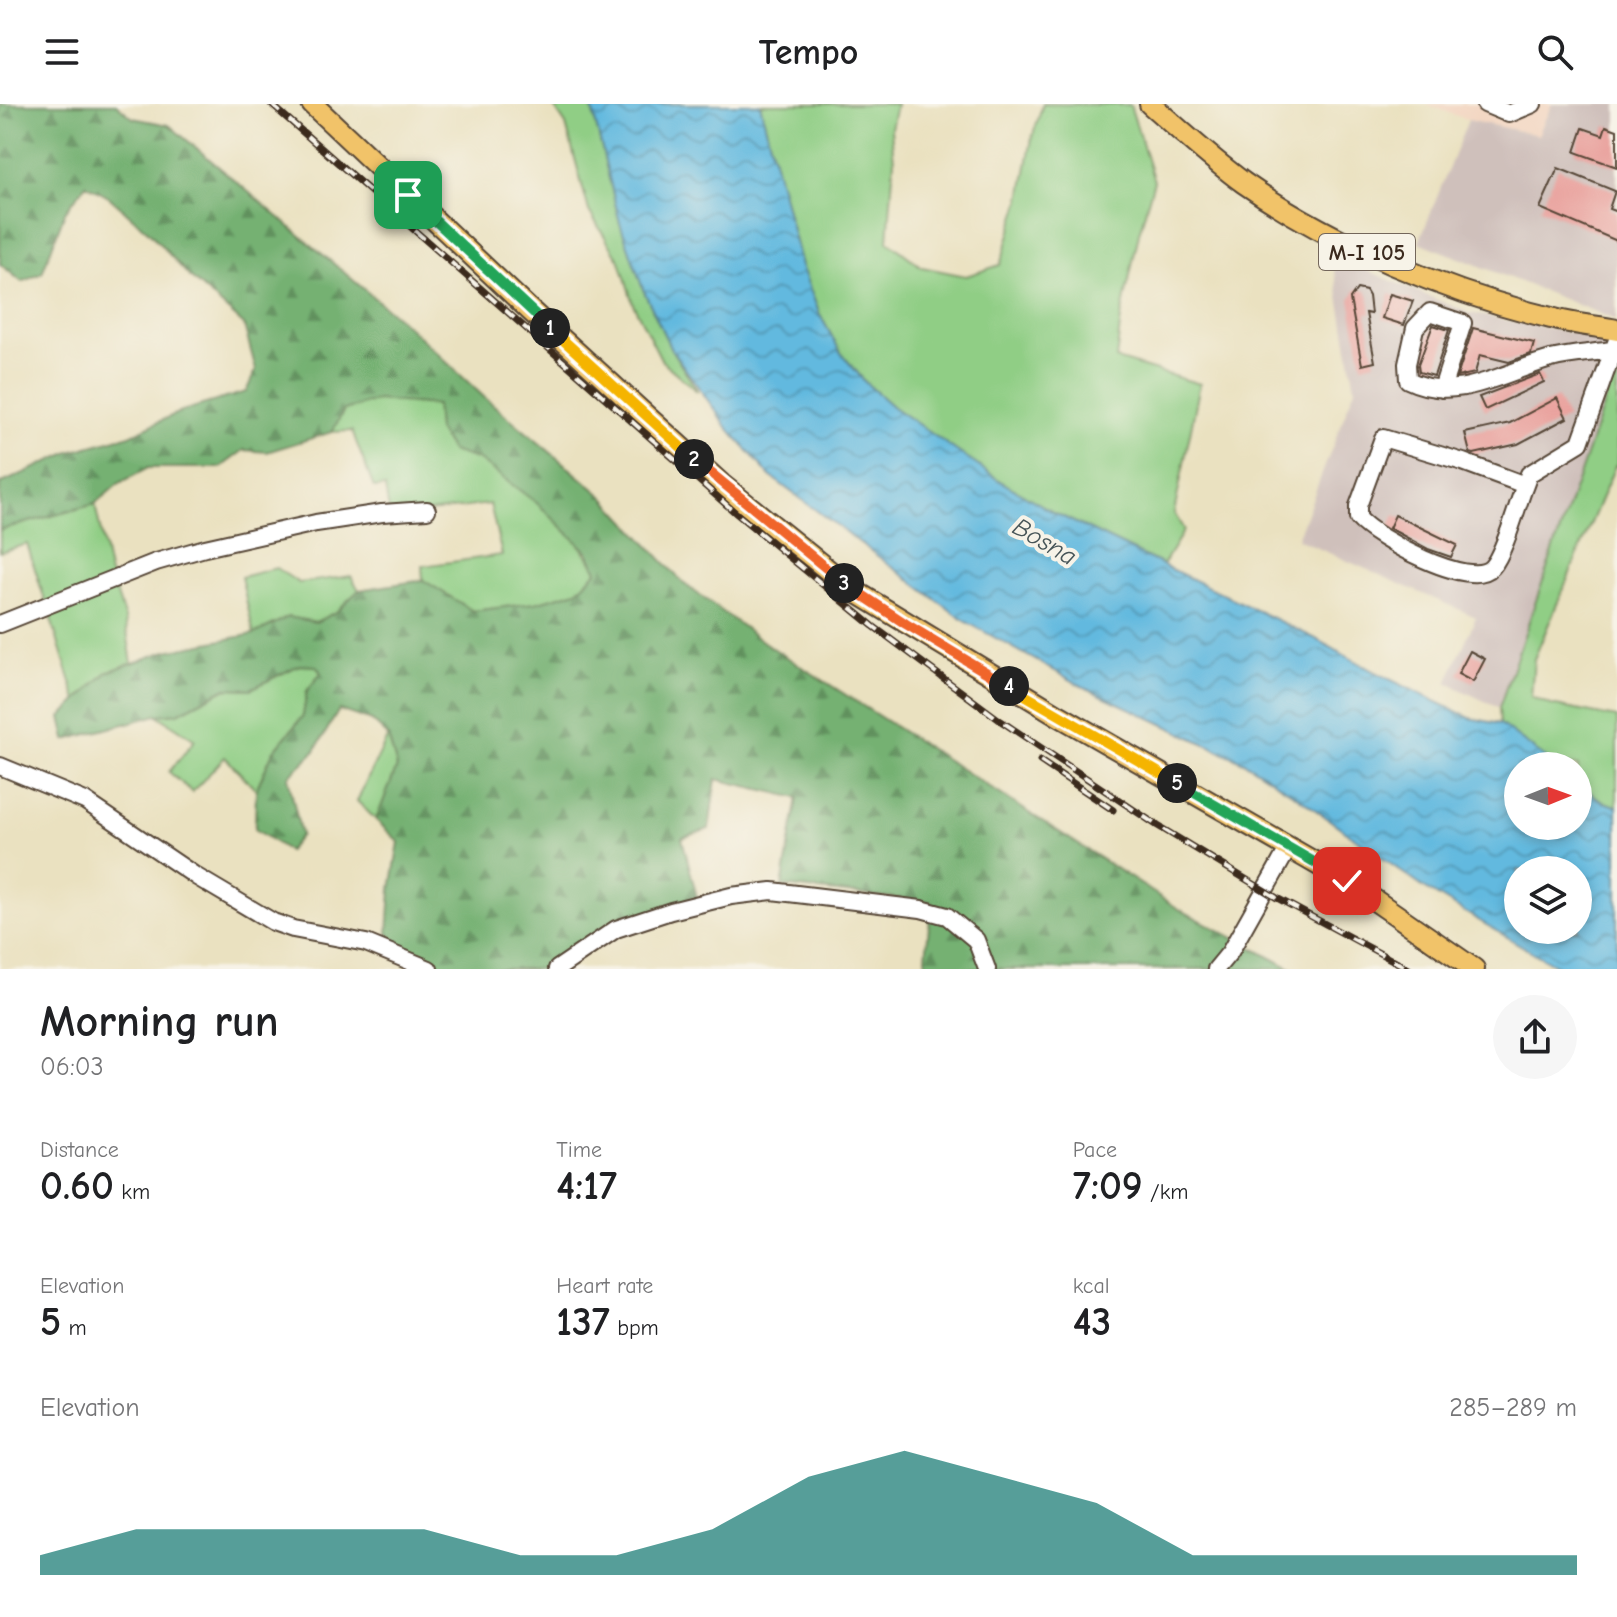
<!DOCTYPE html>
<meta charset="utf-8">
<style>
body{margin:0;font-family:"Comic Neue",sans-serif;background:#f6f6f6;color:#202124;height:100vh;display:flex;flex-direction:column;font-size:30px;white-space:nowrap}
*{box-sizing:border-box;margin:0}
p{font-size:26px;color:#757577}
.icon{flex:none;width:44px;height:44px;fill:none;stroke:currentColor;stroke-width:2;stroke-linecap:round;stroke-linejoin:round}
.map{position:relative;height:865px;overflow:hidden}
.panel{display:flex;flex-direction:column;background:#fff;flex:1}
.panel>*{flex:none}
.needle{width:52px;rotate:89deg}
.buttons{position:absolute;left:1504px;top:648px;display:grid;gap:16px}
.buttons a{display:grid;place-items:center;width:88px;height:88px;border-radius:50%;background:#fff;box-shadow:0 4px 12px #0003;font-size:40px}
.pin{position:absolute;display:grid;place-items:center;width:68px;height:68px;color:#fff;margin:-34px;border-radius:16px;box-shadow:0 4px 12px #0006}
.km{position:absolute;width:40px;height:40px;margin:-20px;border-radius:50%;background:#222;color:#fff;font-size:22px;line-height:40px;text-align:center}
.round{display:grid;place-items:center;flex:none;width:84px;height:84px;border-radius:42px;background:#f6f6f6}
.overview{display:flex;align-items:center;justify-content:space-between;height:136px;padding:0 40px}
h1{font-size:44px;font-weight:700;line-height:60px}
.stats{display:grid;grid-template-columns:repeat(3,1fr);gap:12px;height:136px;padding:8px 40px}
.stats div{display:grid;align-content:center}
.stats b{font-size:40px;font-weight:700}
.stats small{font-size:22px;font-weight:400}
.stats p{font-size:22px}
.chart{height:224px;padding:16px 40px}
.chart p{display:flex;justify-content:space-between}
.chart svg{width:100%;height:144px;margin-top:8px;fill:#0f766e;opacity:.7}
header{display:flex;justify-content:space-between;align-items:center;height:104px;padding:0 40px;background:#fff;font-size:36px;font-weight:700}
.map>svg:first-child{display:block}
</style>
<header><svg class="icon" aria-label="menu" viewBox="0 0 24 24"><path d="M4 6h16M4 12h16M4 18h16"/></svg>Tempo<svg class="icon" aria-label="search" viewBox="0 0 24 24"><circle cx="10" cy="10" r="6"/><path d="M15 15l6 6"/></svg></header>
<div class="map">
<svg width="1617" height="865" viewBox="0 0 1617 865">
<defs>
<pattern id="forest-firs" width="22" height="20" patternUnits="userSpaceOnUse" patternTransform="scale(2)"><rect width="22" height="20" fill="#74b172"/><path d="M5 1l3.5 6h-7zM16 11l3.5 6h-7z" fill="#60905d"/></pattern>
<pattern id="water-waves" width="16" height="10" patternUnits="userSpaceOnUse" patternTransform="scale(2)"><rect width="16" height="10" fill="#62b9df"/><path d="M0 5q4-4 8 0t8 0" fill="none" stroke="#5297b4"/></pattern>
</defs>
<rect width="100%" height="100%" fill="#f7f3e8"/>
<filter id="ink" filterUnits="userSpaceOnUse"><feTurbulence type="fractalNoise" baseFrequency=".0125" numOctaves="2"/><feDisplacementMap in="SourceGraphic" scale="16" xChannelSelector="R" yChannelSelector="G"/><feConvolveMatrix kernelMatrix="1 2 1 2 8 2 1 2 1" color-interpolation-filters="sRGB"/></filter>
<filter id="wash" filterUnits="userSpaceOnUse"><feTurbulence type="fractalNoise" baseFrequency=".006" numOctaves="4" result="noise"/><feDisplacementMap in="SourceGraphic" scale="32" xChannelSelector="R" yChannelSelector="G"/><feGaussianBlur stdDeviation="1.8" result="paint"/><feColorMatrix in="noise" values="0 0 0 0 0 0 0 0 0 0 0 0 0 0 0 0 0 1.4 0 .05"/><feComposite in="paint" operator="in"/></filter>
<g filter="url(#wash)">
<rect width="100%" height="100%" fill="#eae1c0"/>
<path fill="#f3d4bf" d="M1426 0H1552L1538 31 1468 16Z"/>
<path fill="#cfc0bb" d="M1552 0H1617L1616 216 1419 138 1468 16 1538 31Z
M1332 152 1469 209 1617 237V262L1499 604 1447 579 1476 513 1297 435 1355 284Z"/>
<path fill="#90ce85" stroke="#667c52" stroke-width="2" d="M552 0H591L620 119 643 185 671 245 698 288 662 257 633 200 620 157 589 107 566 21Z
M760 0H896L891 25 894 57 888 137 922 163 966 172 1000 161 1021 95 1032 34 1043 0 1130 1 1154 77 1139 129 1121 213 1116 255 1200 280 1174 409 1184 426 1163 461 1055 409 1000 377 893 303 865 278 841 249 820 211 801 162Z
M1617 262V362H1615L1534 555 1531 593 1551 601 1617 614V702L1603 698 1578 679V662H1556L1500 620 1499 604Z
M377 296 436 301 438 326 451 347C461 350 472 352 481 357 515 377 580 432 597 467L577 487 535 499 473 507 423 476 422 462 502 451 490 400 390 413 385 383 374 384 352 327 332 328 344 306Z
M95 400 109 467 125 515 132 559 107 568 77 597 27 440 0 448V426Z
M276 464 299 479 351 472 359 486 336 508 316 518 288 513 254 530 241 473Z
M299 561 316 562 321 569 307 587 303 612 273 648 256 686 225 653 192 688 169 668 195 636 157 611 178 609 227 584 251 585Z
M388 632 397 663 376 716 357 697Z"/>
<path fill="url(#forest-firs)" stroke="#586e48" stroke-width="2" d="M0 0H116L133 14 169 21 410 224 484 293 604 393 683 479 765 539 1179 805 1292 865H925L931 798 782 782 798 694 716 675 709 725 682 734 697 793 611 820 542 865H446L409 850 388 829 391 785 399 738 376 716 397 663 388 632 372 617 339 606 314 648 288 673 301 731 288 747 255 725 256 686 273 648 303 612 307 587 321 569 316 562 299 561 251 585 226 584 178 609 157 611 66 636 61 613 107 568 166 547 254 530 288 513 316 518 336 508 359 486 423 476 473 507 535 499 577 487 597 467 588 448 538 400 479 356 451 347 438 326 436 301 377 296 344 306 332 328 267 348 244 346 220 364H148L118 380 95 400 0 426V380L70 348 130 331 182 307 246 288 256 266 244 221 190 173 149 128 110 94 86 80 65 108 42 169 22 178 0 160Z"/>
<path fill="url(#water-waves)" stroke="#4e727e" stroke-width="2" fill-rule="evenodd" d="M591 0H760L801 162 820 211 841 249 865 278 893 303 1000 377 1055 409 1314 534 1375 568 1470 614 1500 620 1556 662H1518V722H1578V679L1603 698 1617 702V865H1562L1539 852 1424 784 1295 691 1244 658 1084 583 965 517 770 372 727 323 671 245 643 185 620 119ZM1518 766H1578V826H1518Z"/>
<g id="blocks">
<path fill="#e9a09c" d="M1606 22 1617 26V63L1575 48 1583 24 1603 31Z
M1558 64 1615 87 1609 105 1617 108V137L1540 104Z
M1357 185 1366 187 1369 192 1371 210 1366 209 1375 258 1362 261 1350 195Z
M1390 190 1413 197 1404 221 1382 214Z
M1433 221 1449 226 1434 272 1419 268 1418 261Z
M1473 224 1534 239 1531 250 1509 258 1480 251 1475 269 1457 273Z
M1540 270 1544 278 1485 306 1479 293Z
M1557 294 1567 314 1518 340 1474 350 1470 349 1465 329 1510 319Z
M1395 411 1457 441 1451 453 1428 445 1389 424Z
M1470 547 1485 555 1473 578 1458 570Z"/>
</g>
</g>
<g filter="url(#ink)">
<use href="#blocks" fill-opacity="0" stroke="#554536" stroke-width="2"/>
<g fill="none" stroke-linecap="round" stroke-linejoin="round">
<defs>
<path id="minor" d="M1485 0 1509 10 1533 0
M1442 285 1463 219 1430 208 1415 224 1407 260 1408 276C1457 300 1503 268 1551 255 1570 250 1592 249 1612 246
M1525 381C1517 401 1505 448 1492 463 1471 487 1375 434 1358 414V402L1383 334 1463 358 1525 381 1529 370 1580 339 1617 236
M0 520 156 458 205 444 316 419 382 409 427 406
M0 662 85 697 197 773 273 818 293 825 366 839 429 865
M557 865 616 825 671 807 731 792 772 787 921 805 947 812 976 836 987 865
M1216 865 1230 848 1289 743"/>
<path id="major" d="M312 0 532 208 721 380 853 486 1058 611 1347 777 1474 865
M1150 0C1181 27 1211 55 1244 79 1333 141 1446 188 1551 214 1572 220 1595 222 1617 226"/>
</defs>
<use href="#minor" stroke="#554536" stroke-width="20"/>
<use href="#major" stroke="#554536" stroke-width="24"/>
<use href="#minor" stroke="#fff" stroke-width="16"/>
<use href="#major" stroke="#f1c369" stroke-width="20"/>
<defs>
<path id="rail" d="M271 0 737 410 873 522 1001 617 1158 722 1277 794 1409 865
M1040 657 1113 706"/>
</defs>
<use href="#rail" stroke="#3b2a1e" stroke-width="7"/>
<use href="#rail" stroke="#f7f3e8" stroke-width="4" stroke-dasharray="12" stroke-linecap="butt"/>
</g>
</g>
<g fill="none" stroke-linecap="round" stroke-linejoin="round" filter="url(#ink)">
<defs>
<path id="split-1" d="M408 91 550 224"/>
<path id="split-2" d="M550 224 694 355"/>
<path id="split-3" d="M694 355 844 479"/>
<path id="split-4" d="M844 479 906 520 1009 582"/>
<path id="split-5" d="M1009 582 1177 679"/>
<path id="split-6" d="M1177 679 1347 777"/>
</defs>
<use href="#split-1" stroke="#fff" stroke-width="16"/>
<use href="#split-2" stroke="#fff" stroke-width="16"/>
<use href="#split-3" stroke="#fff" stroke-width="16"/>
<use href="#split-4" stroke="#fff" stroke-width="16"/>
<use href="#split-5" stroke="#fff" stroke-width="16"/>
<use href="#split-6" stroke="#fff" stroke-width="16"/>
<use href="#split-1" stroke="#22a559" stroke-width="10"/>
<use href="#split-2" stroke="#f5b400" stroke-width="10"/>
<use href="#split-3" stroke="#f0652b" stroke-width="10"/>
<use href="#split-4" stroke="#f0652b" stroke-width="10"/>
<use href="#split-5" stroke="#f5b400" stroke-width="10"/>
<use href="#split-6" stroke="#22a559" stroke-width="10"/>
</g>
<g text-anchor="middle" stroke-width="8" stroke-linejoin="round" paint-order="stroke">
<rect fill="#f7f3e8" stroke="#73665b" stroke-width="2" x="1319" y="130" width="96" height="36" rx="6"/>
<g font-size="22" font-weight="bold" fill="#3b2a1e">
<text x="1367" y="156">M-I 105</text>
</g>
<g font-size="26" font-style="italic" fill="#475558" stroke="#f7f3e8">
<text transform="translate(1045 437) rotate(30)" y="9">Bosna</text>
</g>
</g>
</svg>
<div class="buttons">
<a><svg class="needle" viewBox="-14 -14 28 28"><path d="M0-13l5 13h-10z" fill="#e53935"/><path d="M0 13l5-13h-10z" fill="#757577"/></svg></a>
<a><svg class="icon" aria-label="layers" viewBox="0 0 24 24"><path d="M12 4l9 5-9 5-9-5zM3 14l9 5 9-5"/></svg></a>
</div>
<div class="pin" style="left:408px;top:91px;background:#1e9e55"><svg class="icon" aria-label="arrive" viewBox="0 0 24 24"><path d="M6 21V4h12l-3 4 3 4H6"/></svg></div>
<div class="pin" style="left:1347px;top:777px;background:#d93025"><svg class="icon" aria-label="check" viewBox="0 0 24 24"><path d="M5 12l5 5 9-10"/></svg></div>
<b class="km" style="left:550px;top:224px">1</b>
<b class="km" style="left:694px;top:355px">2</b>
<b class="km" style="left:844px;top:479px">3</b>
<b class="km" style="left:1009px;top:582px">4</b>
<b class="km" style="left:1177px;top:679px">5</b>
</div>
<section class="panel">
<div class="overview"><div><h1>Morning run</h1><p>06:03</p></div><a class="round"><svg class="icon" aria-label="share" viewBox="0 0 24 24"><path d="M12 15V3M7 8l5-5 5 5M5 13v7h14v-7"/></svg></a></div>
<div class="stats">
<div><p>Distance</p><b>0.60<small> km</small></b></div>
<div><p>Time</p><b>4:17</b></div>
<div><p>Pace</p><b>7:09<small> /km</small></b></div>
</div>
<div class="stats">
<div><p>Elevation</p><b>5<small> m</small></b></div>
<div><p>Heart rate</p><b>137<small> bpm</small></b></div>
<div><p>kcal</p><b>43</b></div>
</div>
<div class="chart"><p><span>Elevation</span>285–289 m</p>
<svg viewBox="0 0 160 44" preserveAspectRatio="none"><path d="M0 44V38L10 30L20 30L30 30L40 30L50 38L60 38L70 30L80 14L90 6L100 14L110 22L120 38L130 38L140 38L150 38L160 38V44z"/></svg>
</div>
</section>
